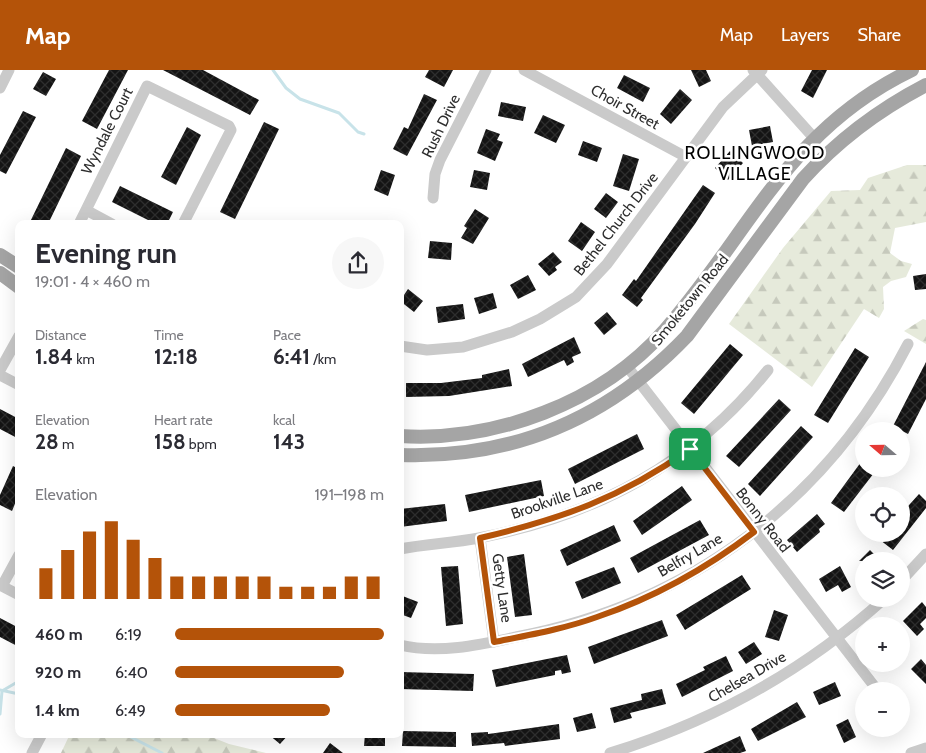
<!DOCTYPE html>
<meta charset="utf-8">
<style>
body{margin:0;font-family:Cabin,sans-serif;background:#f7f7f7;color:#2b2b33;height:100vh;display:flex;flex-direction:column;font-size:19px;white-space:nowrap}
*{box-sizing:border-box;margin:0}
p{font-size:16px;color:#7c7c81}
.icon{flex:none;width:28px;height:28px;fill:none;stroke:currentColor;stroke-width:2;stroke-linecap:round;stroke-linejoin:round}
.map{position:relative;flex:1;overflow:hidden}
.panel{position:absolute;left:15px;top:150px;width:389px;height:518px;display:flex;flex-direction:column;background:#fff;border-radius:10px;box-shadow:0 5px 20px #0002}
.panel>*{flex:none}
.needle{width:32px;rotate:290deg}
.tools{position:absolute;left:855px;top:352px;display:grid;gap:10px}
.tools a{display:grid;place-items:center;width:55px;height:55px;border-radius:50%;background:#fff;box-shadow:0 5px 20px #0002;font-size:25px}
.pin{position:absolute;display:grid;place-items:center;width:42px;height:42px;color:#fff;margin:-21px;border-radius:10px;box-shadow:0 2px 8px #0006}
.round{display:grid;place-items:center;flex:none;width:52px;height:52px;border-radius:26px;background:#f7f7f7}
.headline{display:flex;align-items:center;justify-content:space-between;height:85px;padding:0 20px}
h1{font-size:28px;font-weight:800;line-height:38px}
.stats{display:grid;grid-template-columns:repeat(3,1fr);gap:8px;height:85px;padding:5px 20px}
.stats div{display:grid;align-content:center}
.stats b{font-size:21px;font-weight:800}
.stats small{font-size:14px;font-weight:400}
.stats p{font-size:14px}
.chart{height:140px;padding:10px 20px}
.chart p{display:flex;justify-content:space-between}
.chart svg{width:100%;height:90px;margin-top:5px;stroke:#b45309;stroke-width:6}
ul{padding:0 20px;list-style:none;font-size:16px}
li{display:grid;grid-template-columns:80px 60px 1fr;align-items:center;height:38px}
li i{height:12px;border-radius:6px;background:#b45309}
header{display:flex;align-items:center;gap:30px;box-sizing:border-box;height:70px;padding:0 25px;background:#b45309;color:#fff}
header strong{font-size:24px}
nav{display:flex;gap:28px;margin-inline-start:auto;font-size:18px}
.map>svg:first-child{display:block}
</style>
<header>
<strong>Map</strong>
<nav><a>Map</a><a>Layers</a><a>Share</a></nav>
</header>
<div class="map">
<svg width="926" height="683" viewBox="0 0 926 683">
<defs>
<pattern id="forest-firs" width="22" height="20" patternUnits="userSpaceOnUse" patternTransform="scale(1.25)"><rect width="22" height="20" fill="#e6eadb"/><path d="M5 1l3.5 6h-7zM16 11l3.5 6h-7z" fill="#c6c9bc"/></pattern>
<pattern id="building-cross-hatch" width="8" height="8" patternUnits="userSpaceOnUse" patternTransform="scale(1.25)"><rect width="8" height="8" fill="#141414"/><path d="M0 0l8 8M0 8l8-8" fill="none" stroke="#2e2e2e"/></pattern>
</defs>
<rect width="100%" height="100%" fill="#fff"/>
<path fill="url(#forest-firs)" d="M907 95H926V152L895 158 890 183 901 191 912 194 906 207 891 211 883 217 884 239 879 248 864 239 812 317 729 254 783 178 831 121 860 120 868 108Z
M923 249 926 250V274L904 261Z
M70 664H204L229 674 266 683H61Z"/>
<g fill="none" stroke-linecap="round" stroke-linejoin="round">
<path stroke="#c8e3e9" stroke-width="3" d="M273 0 286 18 300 29 339 43 358 62 364 64
M0 620 19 624
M0 644 2 621 19 611
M125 664 162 683"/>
</g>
<path fill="url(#building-cross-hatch)" d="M109 0H128L97 59 82 51Z
M163 0H203L259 30 250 45Z
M429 0H453L444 17 425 7Z
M691 0H706L711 11 699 17Z
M812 0H827L813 28 801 21Z
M43 2 56 9 46 26 33 19Z
M624 5 650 18 643 32 617 18Z
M680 19 692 30 671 54 660 44Z
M424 24 437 30 407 86 393 79 404 57 408 59Z
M501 32 526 37 523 51 498 46Z
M23 41 36 47 6 104 0 101V85Z
M543 45 565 55 556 73 534 63Z
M264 52 279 59 235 149 220 142Z
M770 56 773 72 752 76 749 60Z
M187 57 201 65 176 115 161 107Z
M486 59 500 64 497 70 503 72 495 91 477 83Z
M583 71 602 78 597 92 578 85Z
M66 78 81 86 48 154H29Z
M730 81 743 93 728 110 715 98Z
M623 84 639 89 629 121 613 116Z
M381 100 395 105 388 126 374 120Z
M474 100 490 103 487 120 470 117Z
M703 115 715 123 695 154 641 228 643 230 637 237 622 225 634 209 636 211Z
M120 116 173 142 167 154H156L112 132Z
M606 123 618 132 606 148 594 139Z
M475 139 489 148 473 174 461 168 467 158 464 156Z
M581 152 595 162 582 181 568 171Z
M430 171 452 173 451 190 428 188Z
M553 182 562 192 555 197 557 200 549 206 538 194Z
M926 204V219L915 220 913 206Z
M528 205 536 220 518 229 510 215Z
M408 219 423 231 414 242 400 231Z
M493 223 497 238 479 244 474 228Z
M463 234 465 249 438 253 436 237Z
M607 242 617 254 604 265 594 253Z
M574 267 581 283 572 287 574 292 567 296 564 290 528 307 522 294Z
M730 274 743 285 694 344 681 333Z
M855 278 869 287 828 353 814 345Z
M926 292V329L908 364 893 356Z
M509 299 512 316 449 326 406 327V313H441L482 308V305Z
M779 329 791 340 739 397 726 386Z
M0 339 19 349V369L0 359Z
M801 356 813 367 760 426 748 414Z
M637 364 644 379 575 414 568 399Z
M864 388V399H877L844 442 831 433Z
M13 396 19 399V424L12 441 0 435V425Z
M541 410 544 426 469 442 465 425Z
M682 416 692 430 642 465 633 451Z
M919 424 926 431V438L893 480 880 470 884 464H901V444Z
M445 434 447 451 400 457V439Z
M817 444 825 454 819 459 820 462 797 482 787 470Z
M700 450 709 465 638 503 630 488Z
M614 455 621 471 567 496 560 480Z
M870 480 881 491H859Z
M524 484 532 545 515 547 507 487Z
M458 496 463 554 446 556 441 497Z
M840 496 851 517 842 522 838 515 826 522 819 509Z
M614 497 621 513 582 529 575 512Z
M742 505 751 519 685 560 676 545Z
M400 525 418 532 411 548 400 544Z
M922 532 926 537V548L920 554 924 559 917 566 903 551Z
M774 540 788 545 779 571 765 567Z
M0 548 19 558V577L0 567Z
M662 550 668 566 594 594 588 577Z
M754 572 762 584 746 594 738 582Z
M567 585 571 602 562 604 561 600 555 601V605L496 617 492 600Z
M726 586 733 601 682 627 676 614 705 600 703 597Z
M921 589 926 595V614L911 599Z
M400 602 474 604 473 621 400 619Z
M835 612 841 626 819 635 813 622Z
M662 619 666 634 630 643 632 648 614 653 610 638 642 630 641 624Z
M797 632 806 647 758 671 751 659Z
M592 643 596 658 577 662 573 648Z
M848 649 856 667 844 673 836 655Z
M559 654 560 669 505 676 504 673 472 676 471 663 488 662V664Z
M403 661 456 662V677L402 676Z
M268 664H289L280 674Z
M365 664H385V676H364Z
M740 666 746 681 740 683H703Z
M330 673 343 683H323Z"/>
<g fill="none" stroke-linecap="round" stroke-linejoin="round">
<path stroke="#cacaca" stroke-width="11" d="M524 0 686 87
M753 0 814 68
M0 18 9 0
M433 128 435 104 440 90 486 0
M79 154 86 140
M112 154 86 140 147 16 229 56 231 60 183 154
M400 276 427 280 463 277 512 262 540 249 576 227 607 194 723 37 762 0
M626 295 878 621
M0 300 19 266
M0 305 19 315
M480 468 494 572
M400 479C426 474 453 473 479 468 597 445 693 394 768 300
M901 511 926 484
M0 515 19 525
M2 516 19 485
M400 575C438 584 479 575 516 567 690 534 827 431 908 274
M32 683 42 664
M610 683C711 652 805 600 884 529
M911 683 926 678"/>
<path stroke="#a5a5a5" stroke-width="14" d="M0 185 19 197
M0 203 19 217
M400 366C495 372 601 333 665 260 750 163 787 60 912 0
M400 385C513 389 609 348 687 266L803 109C839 69 878 40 926 15"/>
</g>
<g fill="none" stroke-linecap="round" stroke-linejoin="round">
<defs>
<path id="route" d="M690 379 754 462C707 498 653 528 597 547 564 559 529 565 494 572L480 468C561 449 621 428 690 379Z"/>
</defs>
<use href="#route" stroke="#fff" stroke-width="10"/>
<use href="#route" stroke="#b45309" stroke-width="6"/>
</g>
<g text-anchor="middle" stroke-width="5" stroke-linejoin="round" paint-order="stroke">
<g font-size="15" fill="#2d2d2d" stroke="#fff">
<text transform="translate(625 37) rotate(29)" y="5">Choir Street</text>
<text transform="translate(441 56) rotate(-64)" y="5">Rush Drive</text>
<text transform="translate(107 61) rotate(-63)" y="5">Wyndale Court</text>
<text transform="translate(616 154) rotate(-52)" y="5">Bethel Church Drive</text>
<text transform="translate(690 230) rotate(-51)" y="5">Smoketown Road</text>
<text transform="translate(557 429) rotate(-19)" y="5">Brookville Lane</text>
<text transform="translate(763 450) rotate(52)" y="5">Bonny Road</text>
<text transform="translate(690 485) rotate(-30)" y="5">Belfry Lane</text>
<text transform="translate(502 518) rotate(82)" y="5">Getty Lane</text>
<text transform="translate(747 607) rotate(-30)" y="5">Chelsea Drive</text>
</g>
<g font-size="18" letter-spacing="1" fill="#000" stroke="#fff">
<text x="755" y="89">ROLLINGWOOD<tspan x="755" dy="21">VILLAGE</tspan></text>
</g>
</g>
</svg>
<div class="tools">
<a><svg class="needle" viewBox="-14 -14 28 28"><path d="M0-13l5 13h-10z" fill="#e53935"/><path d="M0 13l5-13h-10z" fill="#7c7c81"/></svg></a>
<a><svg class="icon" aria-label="locate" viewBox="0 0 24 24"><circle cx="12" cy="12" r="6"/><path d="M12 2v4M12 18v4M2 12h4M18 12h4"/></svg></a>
<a><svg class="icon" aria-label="layers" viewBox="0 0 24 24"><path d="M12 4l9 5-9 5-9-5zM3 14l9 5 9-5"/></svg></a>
<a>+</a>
<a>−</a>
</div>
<div class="pin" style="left:690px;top:379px;background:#1e9e55"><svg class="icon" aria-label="arrive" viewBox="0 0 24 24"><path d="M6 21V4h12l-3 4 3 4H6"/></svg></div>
<section class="panel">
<div class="headline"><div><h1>Evening run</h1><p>19:01 · 4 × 460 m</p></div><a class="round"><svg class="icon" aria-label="share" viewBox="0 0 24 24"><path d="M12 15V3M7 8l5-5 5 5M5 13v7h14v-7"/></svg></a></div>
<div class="stats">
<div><p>Distance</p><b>1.84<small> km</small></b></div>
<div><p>Time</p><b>12:18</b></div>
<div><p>Pace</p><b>6:41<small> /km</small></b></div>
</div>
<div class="stats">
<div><p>Elevation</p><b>28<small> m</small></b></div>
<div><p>Heart rate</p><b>158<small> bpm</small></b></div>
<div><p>kcal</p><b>143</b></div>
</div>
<div class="chart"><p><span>Elevation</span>191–198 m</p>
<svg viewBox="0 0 160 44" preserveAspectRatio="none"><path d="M5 44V29M15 44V20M25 44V11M35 44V6M45 44V15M55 44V24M65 44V33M75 44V33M85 44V33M95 44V33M105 44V33M115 44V38M125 44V38M135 44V38M145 44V33M155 44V33"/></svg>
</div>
<ul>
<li><b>460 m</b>6:19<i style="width:100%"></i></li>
<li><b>920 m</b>6:40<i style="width:81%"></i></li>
<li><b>1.4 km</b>6:49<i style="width:74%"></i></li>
</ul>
</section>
</div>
